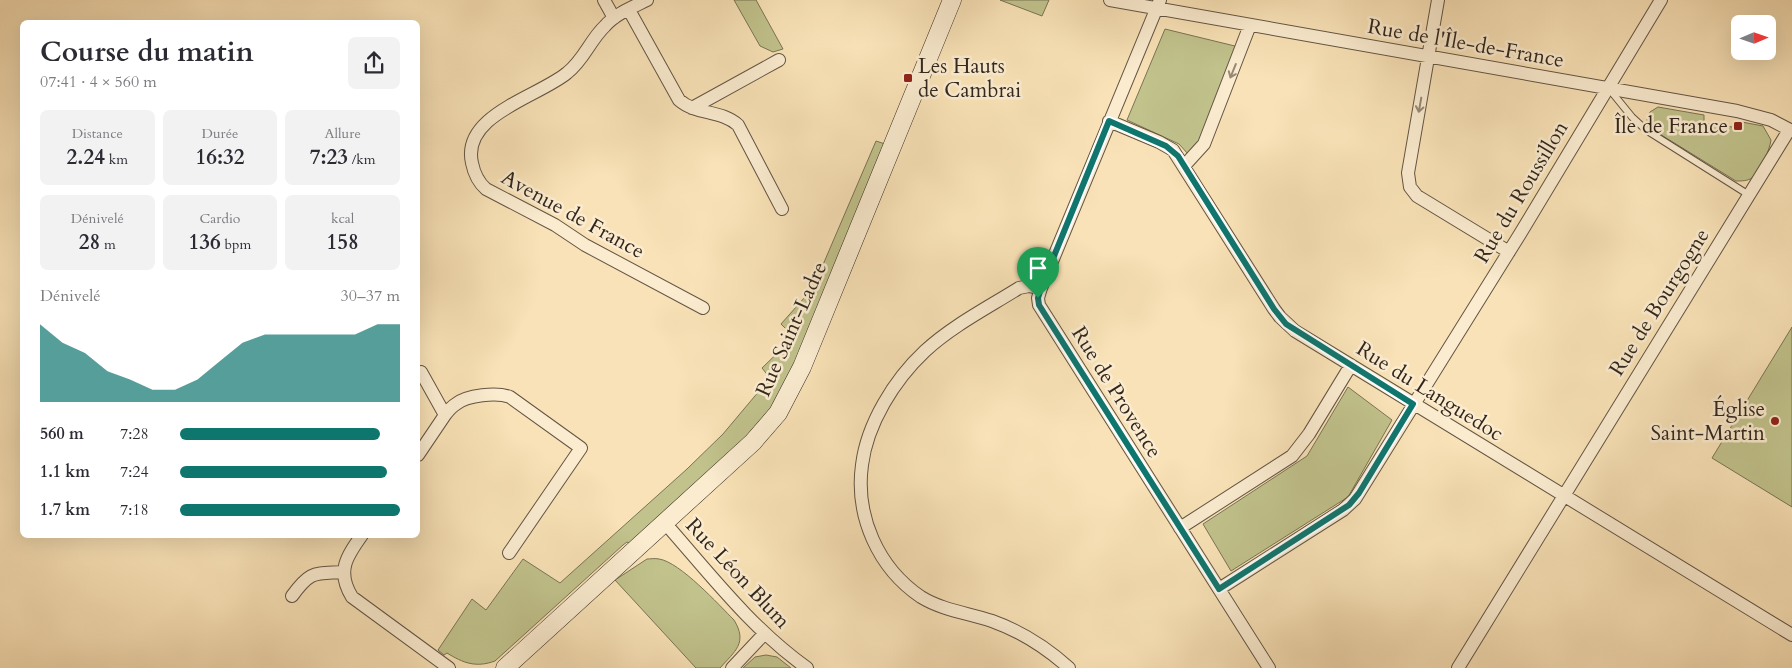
<!DOCTYPE html>
<html lang="fr">
<meta charset="utf-8">
<style>
body{margin:0;font-family:Cardo,serif;background:#f2f2f3;color:#2b2b33;height:100vh;display:flex;flex-direction:column;font-size:19px;white-space:nowrap}
*{box-sizing:border-box;margin:0}
p{font-size:16px;color:#7c7c81}
.icon{flex:none;width:28px;height:28px;fill:none;stroke:currentColor;stroke-width:2;stroke-linecap:round;stroke-linejoin:round}
.map{position:relative;flex:1;overflow:hidden}
.drawer{position:absolute;left:20px;top:20px;width:400px;height:518px;display:flex;flex-direction:column;background:#fff;border-radius:8px;box-shadow:0 5px 20px #0002}
.drawer>*{flex:none}
.needle{width:32px;rotate:88deg}
.buttons{position:absolute;left:1731px;top:15px;display:grid;gap:10px}
.buttons a{display:grid;place-items:center;width:45px;height:45px;border-radius:8px;background:#fff;box-shadow:0 5px 20px #0002;font-size:25px}
.pin{position:absolute;display:grid;place-items:center;width:42px;height:42px;color:#fff;margin:-51px -21px;border-radius:50% 50% 50% 0;rotate:-45deg;box-shadow:0 0 5px #0007}
.pin .icon{rotate:45deg}
.round{display:grid;place-items:center;flex:none;width:52px;height:52px;border-radius:8px;background:#f2f2f3}
.headline{display:flex;align-items:center;justify-content:space-between;height:85px;padding:0 20px}
h1{font-size:28px;font-weight:700;line-height:38px}
.stats{display:grid;grid-template-columns:repeat(3,1fr);gap:8px;height:85px;padding:5px 20px}
.stats div{display:grid;align-content:center;border-radius:8px;background:#f2f2f3;text-align:center}
.stats b{font-size:21px;font-weight:700}
.stats small{font-size:14px;font-weight:400}
.stats p{font-size:14px}
.chart{height:140px;padding:10px 20px}
.chart p{display:flex;justify-content:space-between}
.chart svg{width:100%;height:90px;margin-top:5px;fill:#0f766e;opacity:.7}
ul{padding:0 20px;list-style:none;font-size:16px}
li{display:grid;grid-template-columns:80px 60px 1fr;align-items:center;height:38px}
li i{height:12px;border-radius:6px;background:#0f766e}
.map>svg:first-child{display:block}
</style>
<div class="map">
<svg width="1792" height="668" viewBox="0 0 1792 668">
<rect width="100%" height="100%" fill="#f9e2b7"/>
<filter id="stains"><feTurbulence type="fractalNoise" baseFrequency=".004" numOctaves="4"/><feColorMatrix values="0 0 0 0 .2 0 0 0 0 .09 0 0 0 0 .02 0 0 0 .5 -.17"/></filter>
<radialGradient id="worn" r=".72"><stop offset=".6" stop-color="#630" stop-opacity="0"/><stop offset="1" stop-color="#630" stop-opacity=".3"/></radialGradient>
<path fill="#c1c28c" stroke="#797454" d="M734 0H756L783 49 773 52 760 46Z
M1000 0H1049L1042 16Z
M1165 29 1239 47 1199 146 1188 154 1179 144 1127 120Z
M1658 107 1704 115V123L1739 128 1742 122 1763 126 1771 140C1770 149 1760 173 1752 178 1747 181 1742 181 1736 181L1650 128 1647 120 1650 112Z
M876 141 885 144C862 198 840 252 818 306 802 347 787 390 759 425L631 544 627 542 623 545 495 661C476 668 463 663 447 653L444 655 438 650 472 599 486 610 523 559 560 583 687 469 723 434 770 378 762 368 794 337 781 324 813 288Z
M1792 327V507L1712 458Z
M1348 387 1392 420 1348 497 1231 571 1203 524 1307 456Z
M647 559C650 559 655 558 659 559 680 562 719 605 734 620 748 643 735 651 720 668H696L615 580Z
M766 655 777 657 791 668H743L755 657Z"/>
<g fill="none" stroke-linecap="round" stroke-linejoin="round">
<defs>
<path id="lane" d="M1610 90 1632 117 1646 130 1749 195"/>
<path id="street" d="M604 0 614 18
M647 0C633 7 615 14 605 26 590 40 584 60 567 73 538 97 461 115 472 163 474 173 478 182 486 189L555 225 585 245 703 308
M1110 0 1737 111 1771 120 1792 131
M1160 0 1041 288 1038 298 1039 305 1269 668
M1438 0 1408 173 1410 187 1417 196 1509 252
M629 10 679 100C696 115 722 110 738 125L782 209
M692 108 779 60
M1109 121 1159 142 1173 150 1274 309 1280 317 1295 331 1792 635
M1184 166 1204 144 1250 25
M1041 288 1029 286 1019 288C987 308 952 326 925 351 894 380 867 424 862 465 855 516 878 568 921 597 942 610 968 613 992 621 1020 631 1048 649 1069 668
M445 415C448 411 451 407 456 404 467 395 497 392 510 397L581 448 509 553
M418 455 445 415 421 372
M665 523C710 574 751 628 807 668
M1180 528 1292 456 1309 434 1351 365
M362 535C347 556 336 571 352 597L449 668
M1219 589 1343 510 1355 499 1520 234 1661 0
M292 596C311 570 314 574 344 572
M732 668 764 634
M1458 668 1789 130"/>
<path id="secondary" d="M505 668 753 442 778 413 802 367 952 0"/>
</defs>
<use href="#lane" stroke="#635544" stroke-width="8"/>
<use href="#street" stroke="#635544" stroke-width="14"/>
<use href="#secondary" stroke="#31261d" stroke-width="19"/>
<use href="#lane" stroke="#fbecd0" stroke-width="6"/>
<use href="#street" stroke="#fbecd0" stroke-width="12"/>
<use href="#secondary" stroke="#fbecd0" stroke-width="18"/>
</g>
<defs><path id="oneway-shaft" d="M-6 0H5M1.5-3L5.5 0L1.5 3" fill="none" stroke-width="1.6" stroke-linecap="round" stroke-linejoin="round" transform="scale(1.25)"/></defs>
<g stroke="#968976">
<use href="#oneway-shaft" transform="translate(1233 71) rotate(112)"/>
<use href="#oneway-shaft" transform="translate(1420 105) rotate(100)"/>
</g>
<g fill="none" stroke-linecap="round" stroke-linejoin="round">
<defs>
<path id="route" d="M1109 121 1166 146 1178 156 1274 309 1286 324 1413 404 1359 493 1349 505 1219 589 1039 305 1038 298 1041 288Z"/>
</defs>
<use href="#route" stroke="#fff" stroke-width="10"/>
<use href="#route" stroke="#0f766e" stroke-width="6"/>
</g>
<g fill="#8f2418" stroke="#fbecd0" stroke-width="2">
<rect x="903" y="73" width="10" height="10" rx="2.5"/>
<rect x="1733" y="121" width="10" height="10" rx="2.5"/>
<circle cx="1775" cy="421" r="5"/>
</g>
<g text-anchor="middle" stroke-width="5" stroke-linejoin="round" paint-order="stroke">
<g font-size="21" fill="#31261d" stroke="#fbecd0">
<text transform="translate(1466 43) rotate(10)" y="7">Rue de l'Île-de-France</text>
<text transform="translate(1521 192) rotate(-59)" y="7">Rue du Roussillon</text>
<text transform="translate(573 214) rotate(29)" y="7">Avenue de France</text>
<text transform="translate(1659 302) rotate(-58)" y="7">Rue de Bourgogne</text>
<text transform="translate(791 329) rotate(-66)" y="7">Rue Saint-Ladre</text>
<text transform="translate(1430 391) rotate(32)" y="7">Rue du Languedoc</text>
<text transform="translate(1117 392) rotate(58)" y="7">Rue de Provence</text>
<text transform="translate(738 573) rotate(47)" y="7">Rue Léon Blum</text>
</g>
<g font-size="21" fill="#31261d" stroke="#fbecd0" text-anchor="end">
<text x="918" y="73" text-anchor="start">Les Hauts<tspan x="918" dy="24">de Cambrai</tspan></text>
<text x="1728" y="133">Île de France</text>
<text x="1765" y="416">Église<tspan x="1765" dy="24">Saint-Martin</tspan></text>
</g>
</g>
<rect width="100%" height="100%" filter="url(#stains)"/>
<rect width="100%" height="100%" fill="url(#worn)"/>
</svg>
<div class="buttons">
<a><svg class="needle" viewBox="-14 -14 28 28"><path d="M0-13l5 13h-10z" fill="#e53935"/><path d="M0 13l5-13h-10z" fill="#7c7c81"/></svg></a>
</div>
<div class="pin" style="left:1038px;top:298px;background:#1e9e55"><svg class="icon" aria-label="arrive" viewBox="0 0 24 24"><path d="M6 21V4h12l-3 4 3 4H6"/></svg></div>
<section class="drawer">
<div class="headline"><div><h1>Course du matin</h1><p>07:41 · 4 × 560 m</p></div><a class="round"><svg class="icon" aria-label="share" viewBox="0 0 24 24"><path d="M12 15V3M7 8l5-5 5 5M5 13v7h14v-7"/></svg></a></div>
<div class="stats">
<div><p>Distance</p><b>2.24<small> km</small></b></div>
<div><p>Durée</p><b>16:32</b></div>
<div><p>Allure</p><b>7:23<small> /km</small></b></div>
</div>
<div class="stats">
<div><p>Dénivelé</p><b>28<small> m</small></b></div>
<div><p>Cardio</p><b>136<small> bpm</small></b></div>
<div><p>kcal</p><b>158</b></div>
</div>
<div class="chart"><p><span>Dénivelé</span>30–37 m</p>
<svg viewBox="0 0 160 44" preserveAspectRatio="none"><path d="M0 44V6L10 15L20 20L30 29L40 33L50 38L60 38L70 33L80 24L90 15L100 11L110 11L120 11L130 11L140 11L150 6L160 6V44z"/></svg>
</div>
<ul>
<li><b>560 m</b>7:28<i style="width:91%"></i></li>
<li><b>1.1 km</b>7:24<i style="width:94%"></i></li>
<li><b>1.7 km</b>7:18<i style="width:100%"></i></li>
</ul>
</section>
</div>
